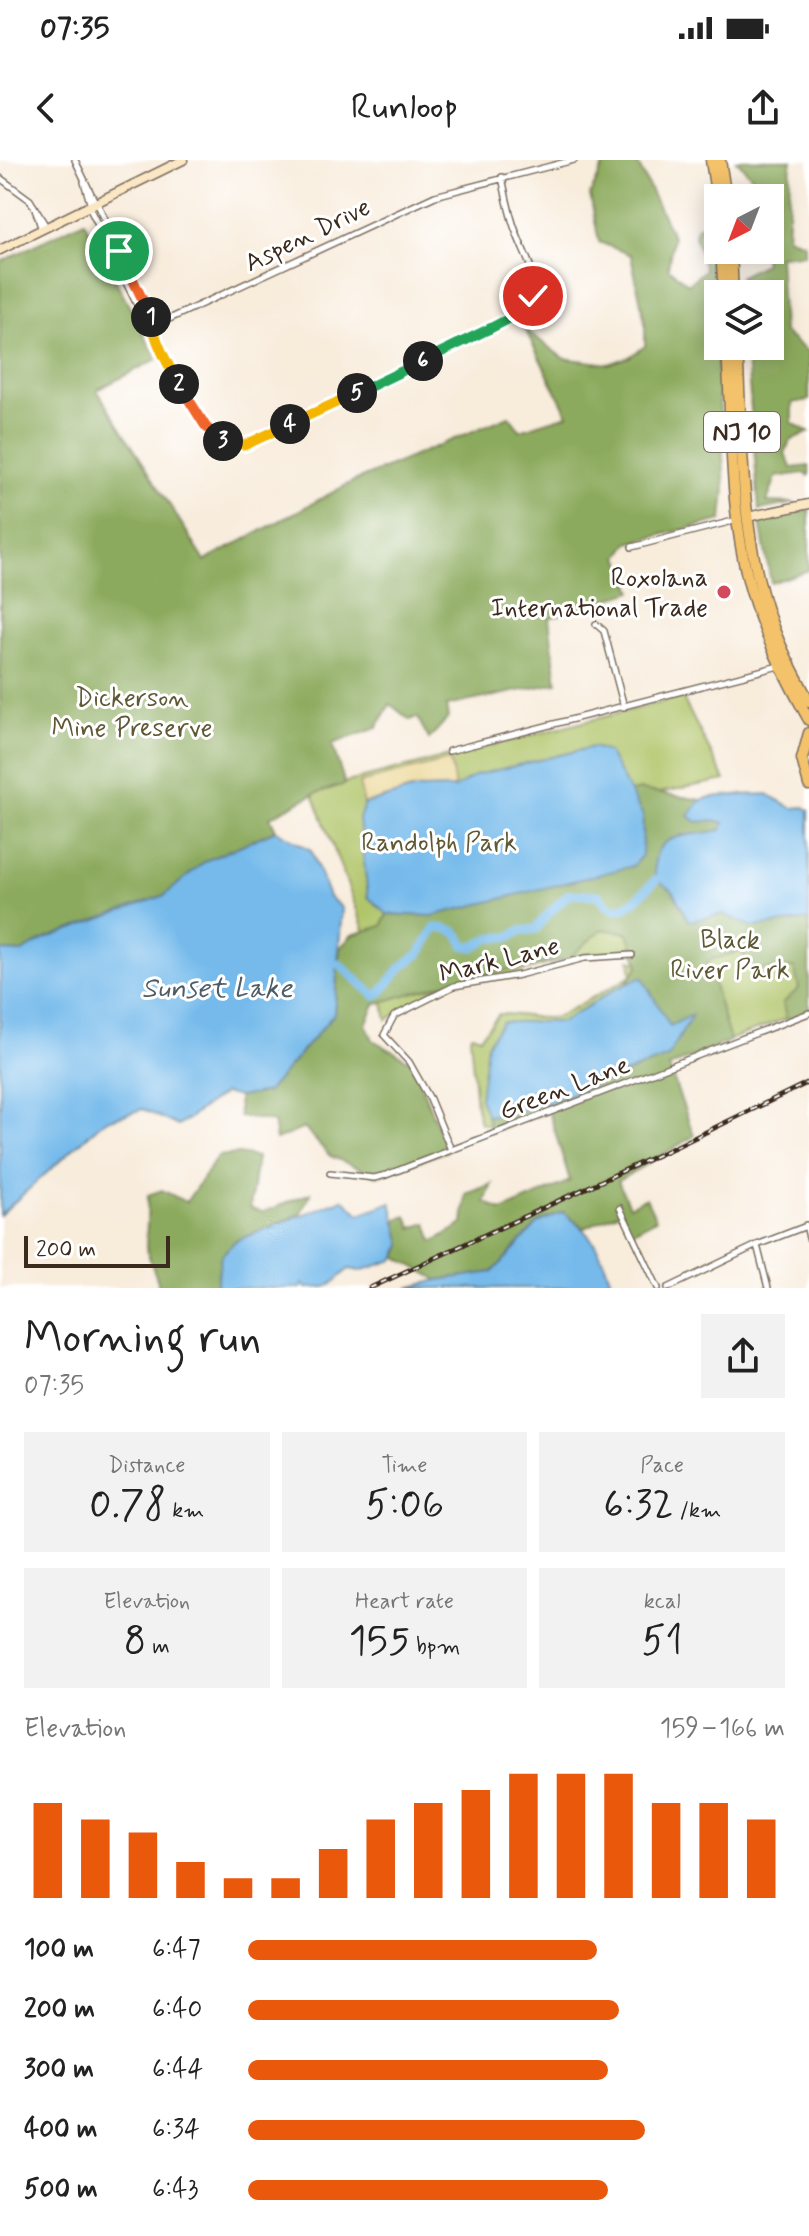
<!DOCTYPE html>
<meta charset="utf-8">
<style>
body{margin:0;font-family:Mynerve,sans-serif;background:#f2f2f2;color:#222;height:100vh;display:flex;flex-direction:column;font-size:30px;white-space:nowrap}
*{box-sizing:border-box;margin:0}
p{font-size:26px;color:#767676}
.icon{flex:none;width:44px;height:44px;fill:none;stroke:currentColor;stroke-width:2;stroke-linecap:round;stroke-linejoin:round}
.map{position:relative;height:1128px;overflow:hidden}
.drawer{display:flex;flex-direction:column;background:#fff;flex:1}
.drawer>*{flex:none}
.needle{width:52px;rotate:222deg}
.tools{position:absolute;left:704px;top:24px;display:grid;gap:16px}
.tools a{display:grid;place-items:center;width:80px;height:80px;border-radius:0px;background:#fff;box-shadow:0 4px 20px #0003;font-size:40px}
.scale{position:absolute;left:24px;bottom:20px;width:146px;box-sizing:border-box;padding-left:8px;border:4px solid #3b2a1e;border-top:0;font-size:22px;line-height:28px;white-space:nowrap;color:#3b2a1e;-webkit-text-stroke:6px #fff;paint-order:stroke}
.pin{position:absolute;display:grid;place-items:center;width:68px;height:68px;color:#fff;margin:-34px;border:4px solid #fff;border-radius:50%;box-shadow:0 2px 8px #0007}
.km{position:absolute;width:40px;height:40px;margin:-20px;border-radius:50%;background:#222;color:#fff;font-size:22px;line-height:40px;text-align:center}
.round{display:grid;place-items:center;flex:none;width:84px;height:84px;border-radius:0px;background:#f2f2f2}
.head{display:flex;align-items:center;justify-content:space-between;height:136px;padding:0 24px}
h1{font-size:44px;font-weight:600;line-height:60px}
.figures{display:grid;grid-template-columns:repeat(3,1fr);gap:12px;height:136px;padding:8px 24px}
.figures div{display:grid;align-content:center;border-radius:0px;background:#f2f2f2;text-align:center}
.figures b{font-size:40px;font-weight:600}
.figures small{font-size:22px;font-weight:400}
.figures p{font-size:22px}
.chart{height:224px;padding:16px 24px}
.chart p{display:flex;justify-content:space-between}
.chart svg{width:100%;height:144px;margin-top:8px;stroke:#ea580c;stroke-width:6}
ul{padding:0 24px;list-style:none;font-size:26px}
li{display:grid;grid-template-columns:128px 96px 1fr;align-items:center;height:60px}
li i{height:20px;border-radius:10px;background:#ea580c}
.status{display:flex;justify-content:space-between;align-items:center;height:56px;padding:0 40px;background:#fff;direction:ltr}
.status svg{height:22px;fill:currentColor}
header{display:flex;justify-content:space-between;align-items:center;height:104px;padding:0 24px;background:#fff;font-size:36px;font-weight:600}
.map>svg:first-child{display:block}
</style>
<div class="status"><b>07:35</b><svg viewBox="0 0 49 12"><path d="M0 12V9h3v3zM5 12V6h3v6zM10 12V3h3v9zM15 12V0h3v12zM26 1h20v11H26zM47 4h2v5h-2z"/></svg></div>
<header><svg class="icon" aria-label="back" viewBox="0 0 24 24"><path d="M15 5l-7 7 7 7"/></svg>Runloop<svg class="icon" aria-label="share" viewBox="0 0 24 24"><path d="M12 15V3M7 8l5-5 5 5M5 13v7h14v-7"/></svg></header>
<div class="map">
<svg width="809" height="1128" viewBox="0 0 809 1128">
<rect width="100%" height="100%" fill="#fff"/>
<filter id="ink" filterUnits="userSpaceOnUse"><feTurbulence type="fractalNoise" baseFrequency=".0125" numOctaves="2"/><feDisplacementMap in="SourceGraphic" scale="16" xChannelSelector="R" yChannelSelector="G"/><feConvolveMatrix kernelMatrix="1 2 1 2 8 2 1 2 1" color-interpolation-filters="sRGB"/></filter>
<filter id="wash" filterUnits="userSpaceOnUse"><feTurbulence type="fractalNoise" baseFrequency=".006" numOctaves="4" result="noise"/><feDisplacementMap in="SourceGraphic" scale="32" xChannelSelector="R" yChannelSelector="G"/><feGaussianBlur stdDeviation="1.8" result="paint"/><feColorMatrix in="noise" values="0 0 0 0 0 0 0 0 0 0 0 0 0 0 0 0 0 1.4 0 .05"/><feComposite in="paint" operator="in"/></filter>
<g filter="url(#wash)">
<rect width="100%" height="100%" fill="#f8ecdb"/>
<path fill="#b0c569" stroke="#767844" stroke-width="2" d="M682 537 725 620 642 636 809 693V850L497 967 480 963 476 947 470 876 472 874 480 877 499 854C520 853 538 861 557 857L632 816 630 800 641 804 634 785 629 791 589 793 506 816 461 818 435 829 387 860 370 785 312 631Z"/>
<path fill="#8caa5d" stroke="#646a3e" stroke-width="2" d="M606 0H636L673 77 668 108 688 124 705 110 695 77 697 67 706 64 707 44 725 329 722 360 629 383 619 397 633 431 549 458 557 523 446 546 448 558 429 579 417 557 410 560 390 544 377 568 332 584 345 624 314 634 270 657 276 670 205 701 166 735 45 779 22 792 0 791V102L84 61 157 199 97 230 205 401 352 322 509 256 520 270 568 255 525 169 563 198 609 204 629 197 645 186V163L631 95 599 82 590 35Z
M736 0H791L787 77 804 83V94L779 96 783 172 809 193V240L792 243V263L809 272 790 280 785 294 792 308 809 306V316L804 313 776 317 767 342 795 343 759 350 746 186H770V134H742L740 116 764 104 765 90H770V38H764L761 26Z
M809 349V410L771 423 760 363 768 357Z
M641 630 702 640 690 656 697 662 715 660 726 663 721 670 692 677 681 675 672 730 689 761 723 754 753 767 809 760V852L786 860 783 843 799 828 794 808 754 810 741 791 707 801 730 881 669 907 694 976 618 1021 629 1046 646 1038 656 1059 631 1072 622 1051 584 1068 563 1052 538 1063 493 1112 438 1120 397 1097 402 1085 396 1060 407 1056 412 1068 427 1063 433 1082 463 1064 466 1034 492 1024 485 1042 502 1051 570 1021 549 952 491 972 487 956 531 949 668 897 691 856 670 866 642 817 625 825 639 805 628 773 602 769 568 799 460 819 375 844 366 864 373 880 412 902 447 991 377 1016 330 996 304 968 276 980 273 962 239 956 238 937 267 932 334 854 340 788 352 775 382 766 387 754 432 756 643 656 630 632Z
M238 994 257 997 250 1048 263 1052 311 1033 300 1054 235 1081 221 1096 216 1128H158V1122L146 1088 148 1035 162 1030 186 1042 218 996Z"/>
<path fill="#eeda9e" stroke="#94825e" stroke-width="2" d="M450 600 455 628 415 629 364 644 359 623Z"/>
<path fill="#74baeb" stroke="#587284" stroke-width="2" d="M593 587 608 592 643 656 642 695 633 706 432 756 387 754 368 737 359 659 364 644 415 629 455 628 476 615Z
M768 634 792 648 804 647 809 650V760L753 767 723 754 689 761 672 730 656 720C646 669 688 678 721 670L725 663 715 660 697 662 689 656C693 651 697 642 702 640 710 634 755 635 768 634Z
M276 670 311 690 329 737 342 748 334 854 267 932 238 937 224 933 178 966 143 949 104 961 0 1055V791L22 792 45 779 165 735 205 701Z
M642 817 670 866 692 855 668 897 531 949 487 956 480 938 487 884 502 862H562L617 828Z
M343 1039 360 1054 391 1042 402 1085 394 1100 360 1111 349 1109C328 1125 337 1128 306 1128L303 1124 301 1128H216L221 1096 235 1081Z
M563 1052C594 1075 602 1092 613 1128H408L438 1120 493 1112 538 1063Z"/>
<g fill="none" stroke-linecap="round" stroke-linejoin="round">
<path stroke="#74baeb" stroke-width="9" d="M339 804 375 836 381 832
M384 829 401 807 420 793 435 768C450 768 459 770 464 785L474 787 489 778 509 777 520 771 536 769 546 756 569 734 598 735C603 738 606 747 612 748 630 753 645 728 656 720"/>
</g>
</g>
<g filter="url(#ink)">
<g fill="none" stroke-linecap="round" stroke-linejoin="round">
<defs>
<path id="street" d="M75 0 96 44
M0 18 30 40 47 68
M84 22 91 46
M97 43 150 153 152 166
M34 46 42 70
M89 47 141 153C168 188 192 288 245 285L506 161C554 135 530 110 516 72 509 54 506 36 502 17
M152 167 435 36 574 0
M632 387 737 360
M596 464 604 471 624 547
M449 591 779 506
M451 990 430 939 409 902 384 875 394 856 454 826 519 815 585 798 632 795
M330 1013 374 1018 386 1015 809 853
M620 1048 658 1128
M806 1065 809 1078
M757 1085 768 1128
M668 1128 757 1085 809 1065"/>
<path id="secondary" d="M0 90 183 0
M747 357 809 344"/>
<path id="highway" d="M711 0 718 47
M720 0 726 38
M721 90 724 134
M731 90 733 134
M727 186C732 266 729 353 751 431 765 477 786 518 809 560
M737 186C742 273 740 363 766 447 776 480 793 511 809 541
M809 573 802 599 809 625"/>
</defs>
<use href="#street" stroke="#7d6e60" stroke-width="8"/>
<use href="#secondary" stroke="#7d6e60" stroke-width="11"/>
<use href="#highway" stroke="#7d6e60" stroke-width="13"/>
<use href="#street" stroke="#fff" stroke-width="5"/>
<use href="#secondary" stroke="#fbe7c3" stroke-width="8"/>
<use href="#highway" stroke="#f4c26a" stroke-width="10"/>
<defs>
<path id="rail" d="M370 1128 675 987 809 922"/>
</defs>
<use href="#rail" stroke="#3b2a1e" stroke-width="5"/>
<use href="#rail" stroke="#fff" stroke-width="2" stroke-dasharray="6" stroke-linecap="butt"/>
</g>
</g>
<g fill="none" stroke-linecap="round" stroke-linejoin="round" filter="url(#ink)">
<defs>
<path id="split-1" d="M119 91 151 157"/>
<path id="split-2" d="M151 157C154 180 167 203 179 224"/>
<path id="split-3" d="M179 224 206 267 223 281"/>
<path id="split-4" d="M223 281 245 285 290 264"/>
<path id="split-5" d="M290 264 357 233"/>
<path id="split-6" d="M357 233 423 201"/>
<path id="split-7" d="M423 201 489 169"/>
<path id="split-8" d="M489 169 520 153 533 136"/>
</defs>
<use href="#split-1" stroke="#fff" stroke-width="16"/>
<use href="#split-2" stroke="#fff" stroke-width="16"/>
<use href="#split-3" stroke="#fff" stroke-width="16"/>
<use href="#split-4" stroke="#fff" stroke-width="16"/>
<use href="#split-5" stroke="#fff" stroke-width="16"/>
<use href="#split-6" stroke="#fff" stroke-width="16"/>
<use href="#split-7" stroke="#fff" stroke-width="16"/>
<use href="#split-8" stroke="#fff" stroke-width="16"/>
<use href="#split-1" stroke="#f0652b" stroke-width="10"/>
<use href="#split-2" stroke="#f5b400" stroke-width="10"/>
<use href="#split-3" stroke="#f0652b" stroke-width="10"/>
<use href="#split-4" stroke="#f5b400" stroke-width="10"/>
<use href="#split-5" stroke="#f5b400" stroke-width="10"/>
<use href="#split-6" stroke="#22a559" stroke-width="10"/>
<use href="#split-7" stroke="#22a559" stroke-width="10"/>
<use href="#split-8" stroke="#22a559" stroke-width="10"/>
</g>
<circle fill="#d1495b" stroke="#fff" stroke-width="3" cx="724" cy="432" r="8"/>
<g text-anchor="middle" stroke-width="6" stroke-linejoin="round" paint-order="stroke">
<rect fill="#fff" stroke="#766a62" stroke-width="2" x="704" y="252" width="76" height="40" rx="6"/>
<g font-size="24" font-weight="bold" fill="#3b2a1e">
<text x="742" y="280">NJ 10</text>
</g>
<g font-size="26" fill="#3b2a1e" stroke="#fff">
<text transform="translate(307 74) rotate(-26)" y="9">Aspen Drive</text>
<text transform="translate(499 799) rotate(-14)" y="9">Mark Lane</text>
<text transform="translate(564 927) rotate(-21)" y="9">Green Lane</text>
</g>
<g font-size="26" fill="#3b2a1e" stroke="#fff" text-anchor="end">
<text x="708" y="426">Roxolana<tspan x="708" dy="30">International Trade</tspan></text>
</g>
<g font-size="26" fill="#5e5834" stroke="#fff">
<text x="132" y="546">Dickerson<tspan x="132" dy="30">Mine Preserve</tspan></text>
<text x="439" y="691">Randolph Park</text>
<text x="730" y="788">Black<tspan x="730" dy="30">River Park</tspan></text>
</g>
<g font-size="28" font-style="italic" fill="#4f5c66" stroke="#fff">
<text x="217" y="837">Sunset Lake</text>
</g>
</g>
</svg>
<div class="tools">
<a><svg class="needle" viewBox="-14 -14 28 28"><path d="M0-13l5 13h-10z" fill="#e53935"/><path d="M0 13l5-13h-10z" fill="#767676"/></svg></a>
<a><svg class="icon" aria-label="layers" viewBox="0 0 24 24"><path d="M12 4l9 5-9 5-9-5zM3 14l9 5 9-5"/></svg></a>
</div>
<div class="scale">200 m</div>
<div class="pin" style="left:119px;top:91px;background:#1e9e55"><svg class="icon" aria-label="arrive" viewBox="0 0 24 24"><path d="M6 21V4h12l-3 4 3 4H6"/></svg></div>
<div class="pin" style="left:533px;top:136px;background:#d93025"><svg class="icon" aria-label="check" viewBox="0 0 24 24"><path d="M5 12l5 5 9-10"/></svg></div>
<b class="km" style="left:151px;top:157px">1</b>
<b class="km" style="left:179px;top:224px">2</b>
<b class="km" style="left:223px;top:281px">3</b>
<b class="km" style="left:290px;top:264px">4</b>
<b class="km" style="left:357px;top:233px">5</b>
<b class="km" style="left:423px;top:201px">6</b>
</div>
<section class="drawer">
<div class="head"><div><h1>Morning run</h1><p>07:35</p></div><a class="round"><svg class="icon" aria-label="share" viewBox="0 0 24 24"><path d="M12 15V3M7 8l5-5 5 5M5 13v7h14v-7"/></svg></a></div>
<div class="figures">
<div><p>Distance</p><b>0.78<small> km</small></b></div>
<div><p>Time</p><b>5:06</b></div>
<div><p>Pace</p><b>6:32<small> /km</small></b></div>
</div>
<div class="figures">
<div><p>Elevation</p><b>8<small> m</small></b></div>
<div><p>Heart rate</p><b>155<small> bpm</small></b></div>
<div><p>kcal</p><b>51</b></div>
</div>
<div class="chart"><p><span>Elevation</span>159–166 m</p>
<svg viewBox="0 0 160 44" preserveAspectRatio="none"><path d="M5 44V15M15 44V20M25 44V24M35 44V33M45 44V38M55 44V38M65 44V29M75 44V20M85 44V15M95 44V11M105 44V6M115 44V6M125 44V6M135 44V15M145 44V15M155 44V20"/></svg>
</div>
<ul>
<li><b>100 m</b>6:47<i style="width:65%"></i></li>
<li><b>200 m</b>6:40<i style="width:69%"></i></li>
<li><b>300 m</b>6:44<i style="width:67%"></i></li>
<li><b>400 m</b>6:34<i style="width:74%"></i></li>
<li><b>500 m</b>6:43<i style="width:67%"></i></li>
</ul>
</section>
